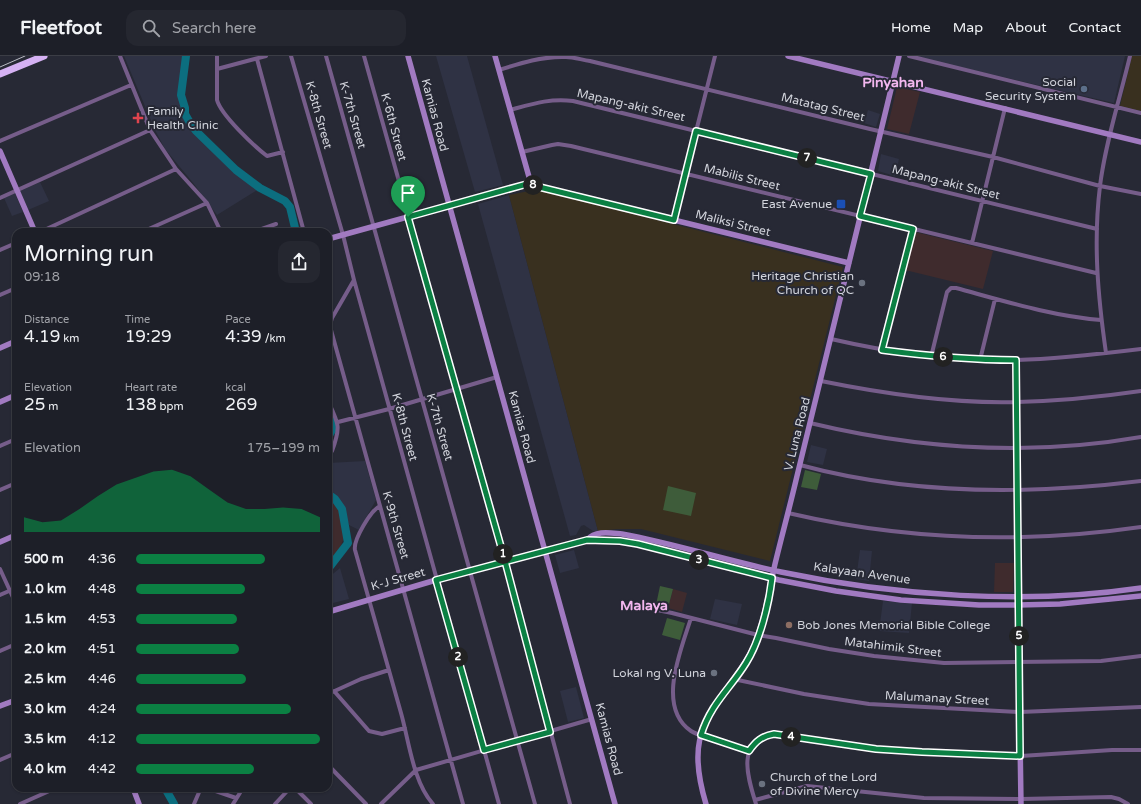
<!DOCTYPE html>
<meta charset="utf-8">
<style>
body{margin:0;font-family:"Varela Round",sans-serif;background:#252730;color:#f1f3f6;height:100vh;display:flex;flex-direction:column;font-size:15px;white-space:nowrap}
*{box-sizing:border-box;margin:0}
p{font-size:13px;color:#a0a2a8}
.icon{flex:none;width:22px;height:22px;fill:none;stroke:currentColor;stroke-width:2;stroke-linecap:round;stroke-linejoin:round}
.map{position:relative;flex:1;overflow:hidden}
.details{position:absolute;left:12px;top:172px;width:320px;height:564px;display:flex;flex-direction:column;background:#1d1f28;border-radius:12px;box-shadow:0 1px 3px #0004,0 0 0 1px #3b3d45}
.details>*{flex:none}
.pin{position:absolute;display:grid;place-items:center;width:34px;height:34px;color:#fff;margin:-41px -17px;border-radius:50% 50% 50% 0;rotate:-45deg;box-shadow:0 0 4px #0007}
.pin .icon{rotate:45deg}
.km{position:absolute;width:20px;height:20px;margin:-10px;border-radius:50%;background:#222;color:#fff;font-size:11px;line-height:20px;text-align:center}
.round{display:grid;place-items:center;flex:none;width:42px;height:42px;border-radius:12px;background:#252730}
.headline{display:flex;align-items:center;justify-content:space-between;height:68px;padding:0 12px}
h1{font-size:22px;font-weight:600;line-height:30px}
.metrics{display:grid;grid-template-columns:repeat(3,1fr);gap:6px;height:68px;padding:4px 12px}
.metrics div{display:grid;align-content:center}
.metrics b{font-size:17px;font-weight:600}
.metrics small{font-size:11px;font-weight:400}
.metrics p{font-size:11px}
.chart{height:112px;padding:8px 12px}
.chart p{display:flex;justify-content:space-between}
.chart svg{width:100%;height:72px;margin-top:4px;fill:#0b8043;opacity:.7}
ul{padding:0 12px;list-style:none;font-size:13px}
li{display:grid;grid-template-columns:64px 48px 1fr;align-items:center;height:30px}
li i{height:10px;border-radius:5px;background:#0b8043}
header{display:flex;align-items:center;gap:24px;box-sizing:border-box;height:56px;padding:0 20px;background:#1d1f28;border-bottom:1px solid #3b3d45}
header strong{font-size:19px}
nav{display:flex;gap:22px;margin-inline-start:auto;font-size:14px}
.search{width:280px;height:36px;background:#252730;display:flex;align-items:center;gap:10px;box-sizing:border-box;padding:0 14px;border-radius:12px;color:#a0a2a8;font-size:15px}
.map>svg:first-child{display:block}
</style>
<header>
<strong>Fleetfoot</strong>
<div class="search"><svg class="icon" aria-label="search" viewBox="0 0 24 24"><circle cx="10" cy="10" r="6"/><path d="M15 15l6 6"/></svg>Search here</div>
<nav><a>Home</a><a>Map</a><a>About</a><a>Contact</a></nav>
</header>
<div class="map">
<svg width="1141" height="748" viewBox="0 0 1141 748">
<rect width="100%" height="100%" fill="#272935"/>
<path fill="#2f3244" d="M124 0H185L179 37 184 57 195 75 222 104 251 128 259 133 217 159 194 128 165 93 155 74Z
M436 0H467L503 129 475 136Z
M913 0H1125L1114 47Z
M868 54 880 58 876 71 864 67Z
M881 98 899 103 895 120 878 115Z
M40 126 49 145 28 154 20 135Z
M15 137 23 156 12 160 4 142Z
M509 139 598 475H593L584 469 581 470 576 479 570 480 478 148Z
M811 389 827 393 823 409 807 406Z
M365 405 376 444 359 474 349 469 341 449 330 434 328 433V407Z
M574 494 579 512 560 517 555 499Z
M860 494 872 495 869 525 856 523Z
M340 512 349 543 333 547 328 535V522Z
M715 543 742 548 737 569 710 563Z
M883 545 912 547 909 577 879 575Z
M576 631 584 662 568 666 560 635Z"/>
<path fill="#3f2b2d" d="M897 31 920 36 909 78 887 73Z
M915 176 993 195 983 233 905 214Z
M328 441 336 446 341 454 345 479 338 497 328 507Z
M995 507H1014L1013 536H994Z
M673 533 687 537 682 556 668 552Z"/>
<path fill="#39301f" d="M1132 0H1141V55L1120 50Z
M530 132 843 211 770 505 641 473H617L598 475 509 139 529 135Z"/>
<path fill="#3e5c3a" d="M805 414 821 418 817 434 801 431Z
M668 430 696 437 691 460 663 454Z
M660 530 673 533 668 552 656 549Z
M667 562 685 567 680 584 662 579Z"/>
<g fill="none" stroke-linecap="round" stroke-linejoin="round">
<path stroke="#0c6e7f" stroke-width="8" d="M186 0 181 39 185 52V58L189 65 196 75 236 114 260 132 285 145 290 151 296 176
M328 358 334 371 328 381
M328 438 335 443 342 453 348 487 328 513
M165 732 174 748"/>
<path stroke="#765d8a" stroke-width="4" d="M120 0 150 74 176 113 207 147 221 176
M217 0V44C221 59 254 90 267 100L283 96
M291 0 343 179 354 224 499 748
M326 0 535 748
M364 0 505 505 570 748
M909 0 1141 57
M257 3 304 176
M217 13 266 0
M499 14C521 7 543 0 566 1 574 1 582 4 590 5L870 73 993 101 1100 130 1141 138
M510 54C532 48 550 42 573 45L1097 173
M0 85 131 29
M522 96 552 89 558 88 571 90 1096 217
M0 142 150 74
M674 163 715 0
M40 176 176 113
M142 176 207 147
M253 176 276 168
M972 187 1005 52
M0 194 16 187
M354 224 332 262 330 269 331 274 463 748
M0 239 16 232
M831 283C892 297 955 306 1017 304 1059 303 1100 298 1141 293
M882 294 913 173
M1106 297C1098 241 1093 187 1100 130 1105 88 1120 42 1130 0
M931 301 947 236 951 232H956C1004 245 1052 260 1101 264
M980 304 995 243
M1016 304 1019 541
M821 325C885 338 951 348 1017 346 1058 345 1100 341 1141 335
M328 345C339 368 341 371 332 395
M338 366 389 353 497 321
M810 367C918 393 1032 400 1141 381
M0 390 16 383
M800 409C911 439 1028 439 1141 425
M0 434 16 427
M380 450C371 454 353 484 355 494 370 549 386 602 401 657 409 685 413 726 433 748
M788 457C904 484 1024 488 1141 471
M0 513 16 548
M0 539 16 532
M648 554 652 553 672 557 758 579 776 582 829 593 874 600 944 607 1101 605 1141 600
M691 562C681 594 656 651 691 675 697 679 705 680 711 682 724 687 737 691 749 695
M0 595 16 588
M733 623 804 638 869 648 1020 656 1141 651
M334 635 369 675 382 678 405 672
M328 638 361 623 389 614
M0 704 16 697
M328 709 366 748
M207 732 236 742
M295 732 311 748
M755 744 807 730 924 742 1021 743 1111 741 1119 743 1128 748
M20 748 56 732
M194 748 200 734 203 732
M233 748 243 732
M275 748 290 732
M381 748 416 714 592 663
M756 748C748 722 735 685 774 678L876 693 969 699 1021 700 1112 694H1141"/>
<path stroke="#a17ac1" stroke-width="5.5" d="M408 0 615 748
M495 0 531 128
M788 0 1141 86
M0 95 35 176
M328 183 527 128 849 207
M0 292 16 285
M0 346 16 339
M587 484C596 474 610 477 622 478 676 488 728 505 781 516 895 540 1026 549 1141 532
M0 486 16 479
M1018 546 1021 748
M328 556 436 524 587 484 620 485 637 488 779 524 836 535 901 544 979 549H1018L1060 548 1141 540
M0 650 16 644
M133 732 139 748
M706 748C690 695 697 671 730 628 743 610 754 595 760 573 767 552 770 530 775 508 782 479 790 450 797 420 832 280 865 140 899 0"/>
<path stroke="#d5b1f3" stroke-width="7" d="M0 18 44 0"/>
<path stroke="#b9bbc4" stroke-width="1" d="M0 11 25 0"/>
</g>
<g fill="none" stroke-linecap="round" stroke-linejoin="round">
<defs>
<path id="route" d="M408 161 505 505 550 676 484 694 436 524 587 484 620 485 638 488 772 522C769 548 760 585 746 607 730 633 711 647 701 679L749 695C756 685 762 680 774 678L876 693 922 696 1020 700 1016 304C971 304 927 300 882 294L913 173 860 160 871 118 696 75 674 164 527 128 408 161"/>
</defs>
<use href="#route" stroke="#fff" stroke-width="8"/>
<use href="#route" stroke="#0b8043" stroke-width="5"/>
</g>
<circle fill="#5c6f8a" stroke="#272935" stroke-width="1.5" cx="1084" cy="33" r="4"/>
<path fill="#e0444e" stroke="#272935" stroke-width="1.5" d="M136 56h4v4h4v4h-4v4h-4v-4h-4v-4h4z"/>
<rect fill="#1a4fb4" stroke="#272935" stroke-width="1.5" x="836" y="143" width="10" height="10" rx="2"/>
<g fill="#6b7280" stroke="#272935" stroke-width="1.5">
<circle cx="862" cy="227" r="4"/>
<circle cx="714" cy="617" r="4"/>
<circle cx="762" cy="728" r="4"/>
</g>
<circle fill="#8d6e63" stroke="#272935" stroke-width="1.5" cx="789" cy="569" r="4"/>
<g text-anchor="middle" stroke-width="4" stroke-linejoin="round" paint-order="stroke">
<g font-size="12" fill="#d2d4dc" stroke="#272935" text-anchor="end">
<text x="1076" y="30">Social<tspan x="1076" dy="14">Security System</tspan></text>
<text x="147" y="59" text-anchor="start">Family<tspan x="147" dy="14">Health Clinic</tspan></text>
<text x="832" y="152">East Avenue</text>
<text x="854" y="224">Heritage Christian<tspan x="854" dy="14">Church of QC</tspan></text>
<text x="797" y="573" text-anchor="start">Bob Jones Memorial Bible College</text>
<text x="706" y="621">Lokal ng V. Luna</text>
<text x="770" y="725" text-anchor="start">Church of the Lord<tspan x="770" dy="14">of Divine Mercy</tspan></text>
</g>
<g font-size="12" fill="#d2d4dc" stroke="#272935">
<text transform="translate(631 49) rotate(13)" y="4">Mapang-akit Street</text>
<text transform="translate(823 51) rotate(14)" y="4">Matatag Street</text>
<text transform="translate(319 59) rotate(74)" y="4">K-8th Street</text>
<text transform="translate(353 59) rotate(74)" y="4">K-7th Street</text>
<text transform="translate(435 59) rotate(75)" y="4">Kamias Road</text>
<text transform="translate(394 71) rotate(75)" y="4">K-6th Street</text>
<text transform="translate(742 121) rotate(14)" y="4">Mabilis Street</text>
<text transform="translate(946 126) rotate(14)" y="4">Mapang-akit Street</text>
<text transform="translate(733 167) rotate(14)" y="4">Maliksi Street</text>
<text transform="translate(405 371) rotate(75)" y="4">K-8th Street</text>
<text transform="translate(440 371) rotate(74)" y="4">K-7th Street</text>
<text transform="translate(522 371) rotate(75)" y="4">Kamias Road</text>
<text transform="translate(797 378) rotate(-76)" y="4">V. Luna Road</text>
<text transform="translate(396 469) rotate(74)" y="4">K-9th Street</text>
<text transform="translate(862 517) rotate(8)" y="4">Kalayaan Avenue</text>
<text transform="translate(398 523) rotate(-16)" y="4">K-J Street</text>
<text transform="translate(893 591) rotate(7)" y="4">Matahimik Street</text>
<text transform="translate(937 642) rotate(3)" y="4">Malumanay Street</text>
<text transform="translate(609 683) rotate(75)" y="4">Kamias Road</text>
</g>
<g font-size="14" font-weight="bold" fill="#f3b7ef" stroke="#272935">
<text x="893" y="31">Pinyahan</text>
<text x="644" y="554">Malaya</text>
</g>
</g>
</svg>
<div class="pin" style="left:408px;top:161px;background:#1e9e55"><svg class="icon" aria-label="arrive" viewBox="0 0 24 24"><path d="M6 21V4h12l-3 4 3 4H6"/></svg></div>
<b class="km" style="left:503px;top:498px">1</b>
<b class="km" style="left:458px;top:601px">2</b>
<b class="km" style="left:699px;top:504px">3</b>
<b class="km" style="left:791px;top:681px">4</b>
<b class="km" style="left:1019px;top:580px">5</b>
<b class="km" style="left:943px;top:301px">6</b>
<b class="km" style="left:807px;top:102px">7</b>
<b class="km" style="left:533px;top:129px">8</b>
<section class="details">
<div class="headline"><div><h1>Morning run</h1><p>09:18</p></div><a class="round"><svg class="icon" aria-label="share" viewBox="0 0 24 24"><path d="M12 15V3M7 8l5-5 5 5M5 13v7h14v-7"/></svg></a></div>
<div class="metrics">
<div><p>Distance</p><b>4.19<small> km</small></b></div>
<div><p>Time</p><b>19:29</b></div>
<div><p>Pace</p><b>4:39<small> /km</small></b></div>
</div>
<div class="metrics">
<div><p>Elevation</p><b>25<small> m</small></b></div>
<div><p>Heart rate</p><b>138<small> bpm</small></b></div>
<div><p>kcal</p><b>269</b></div>
</div>
<div class="chart"><p><span>Elevation</span>175–199 m</p>
<svg viewBox="0 0 160 44" preserveAspectRatio="none"><path d="M0 44V35L10 38L20 37L30 30L40 22L50 15L60 11L70 7L80 6L90 10L100 18L110 26L120 30L130 30L140 29L150 30L160 35V44z"/></svg>
</div>
<ul>
<li><b>500 m</b>4:36<i style="width:70%"></i></li>
<li><b>1.0 km</b>4:48<i style="width:59%"></i></li>
<li><b>1.5 km</b>4:53<i style="width:55%"></i></li>
<li><b>2.0 km</b>4:51<i style="width:56%"></i></li>
<li><b>2.5 km</b>4:46<i style="width:60%"></i></li>
<li><b>3.0 km</b>4:24<i style="width:84%"></i></li>
<li><b>3.5 km</b>4:12<i style="width:100%"></i></li>
<li><b>4.0 km</b>4:42<i style="width:64%"></i></li>
</ul>
</section>
</div>
